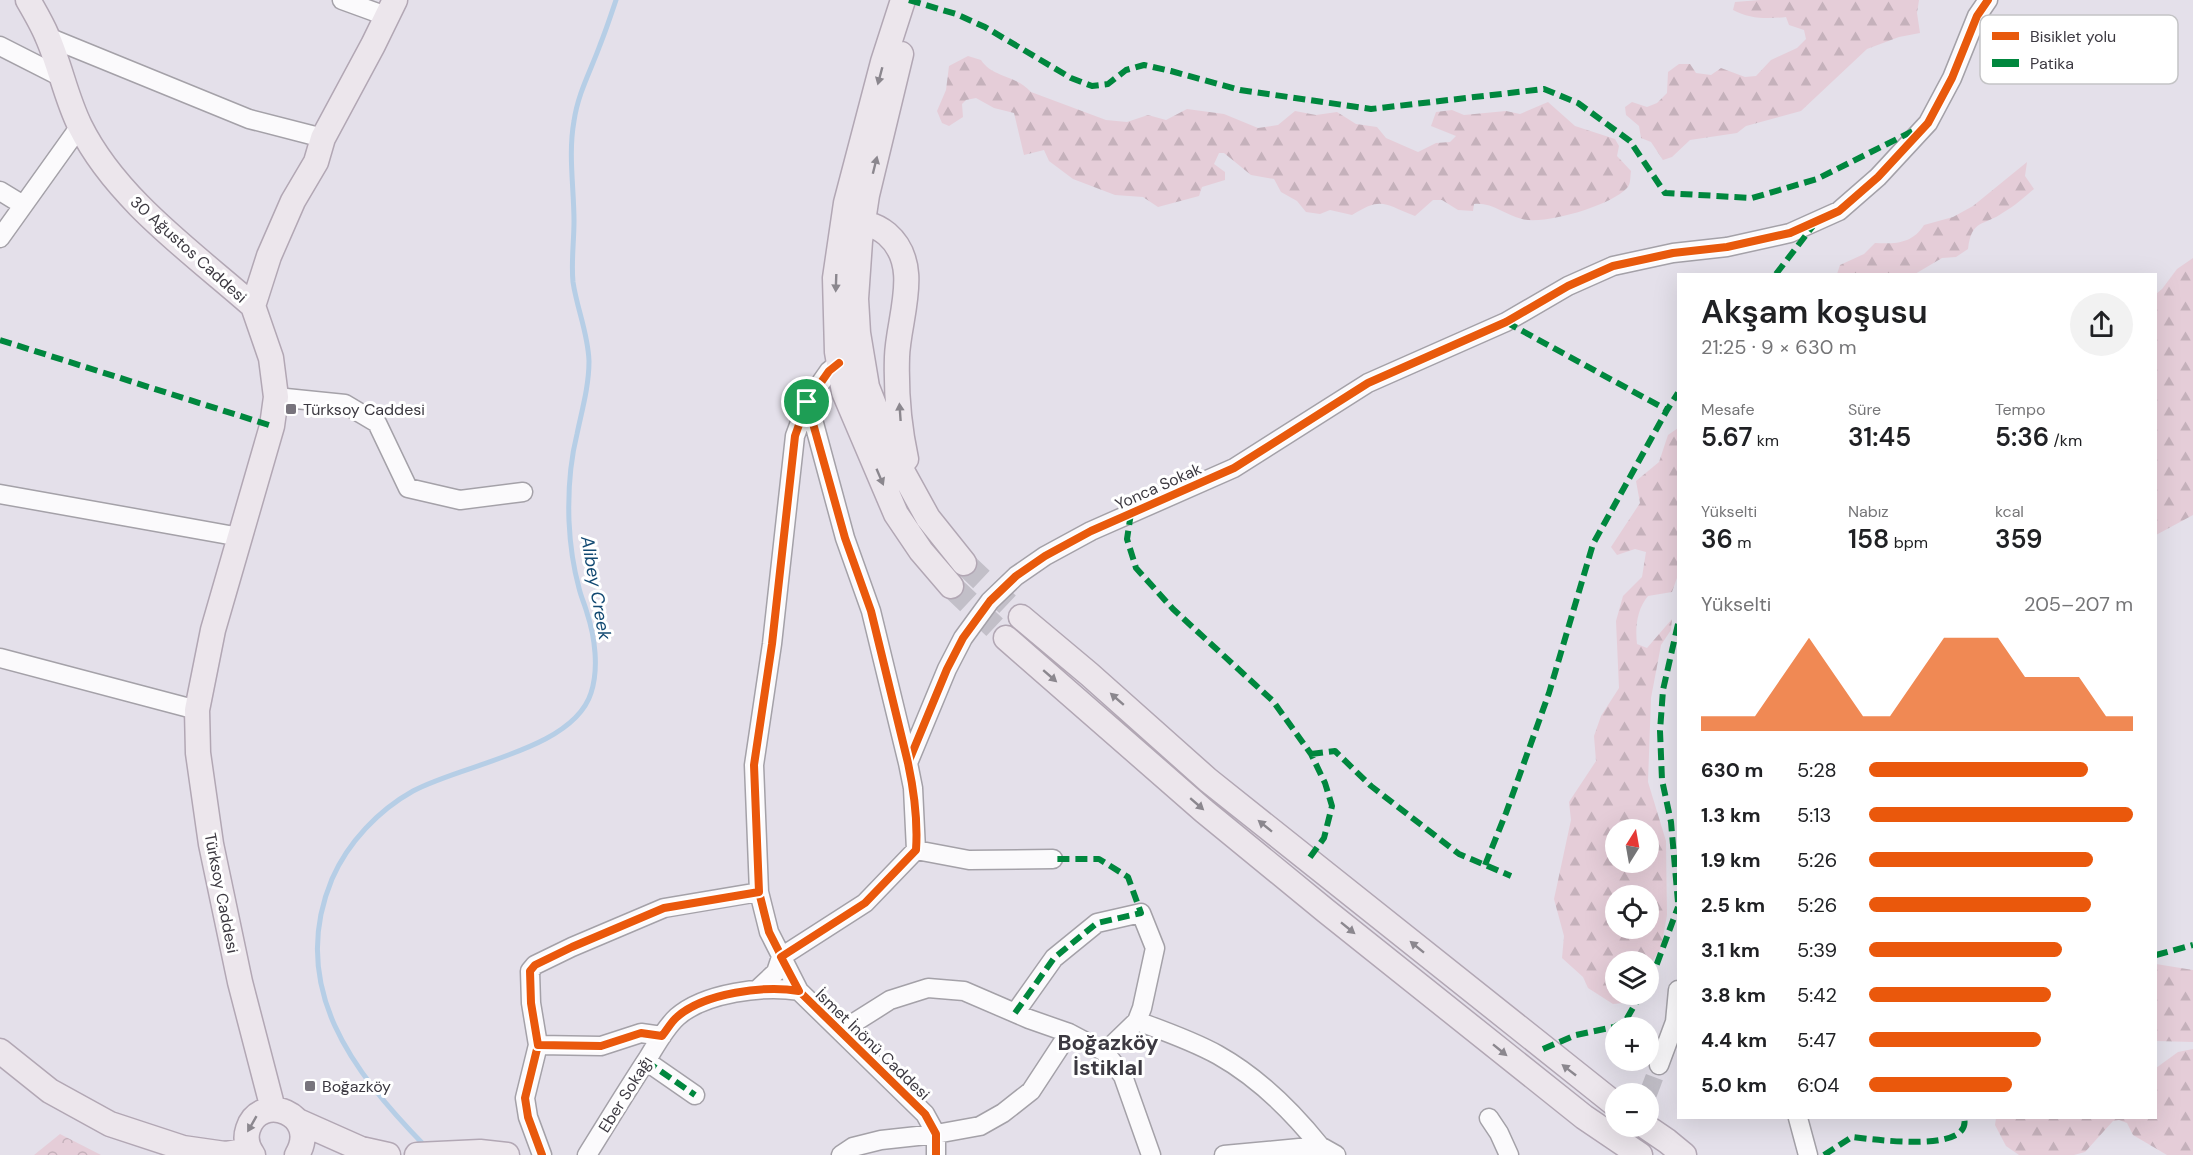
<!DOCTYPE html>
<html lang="tr">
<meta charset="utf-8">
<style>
body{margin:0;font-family:"DM Sans",sans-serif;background:#f2f2f2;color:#202124;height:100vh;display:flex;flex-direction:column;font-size:22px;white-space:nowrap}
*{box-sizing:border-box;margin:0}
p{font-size:20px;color:#757577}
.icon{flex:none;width:33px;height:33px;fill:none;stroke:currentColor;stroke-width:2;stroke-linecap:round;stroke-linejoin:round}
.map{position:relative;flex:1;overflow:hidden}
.side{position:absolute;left:1677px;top:273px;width:480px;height:846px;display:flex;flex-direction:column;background:#fff;border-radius:0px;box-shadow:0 6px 24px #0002}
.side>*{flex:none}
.needle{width:39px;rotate:11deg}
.tools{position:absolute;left:1605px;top:819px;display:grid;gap:12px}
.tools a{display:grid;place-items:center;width:54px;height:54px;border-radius:50%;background:#fff;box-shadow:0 6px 24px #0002;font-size:30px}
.pin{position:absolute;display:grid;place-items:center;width:51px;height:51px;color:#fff;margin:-26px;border:3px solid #fff;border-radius:50%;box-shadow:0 2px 6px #0007}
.round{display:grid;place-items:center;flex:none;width:63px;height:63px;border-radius:32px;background:#f2f2f2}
.overview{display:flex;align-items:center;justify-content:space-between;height:102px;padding:0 24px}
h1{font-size:33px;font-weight:600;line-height:45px}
.stats{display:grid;grid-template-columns:repeat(3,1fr);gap:9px;height:102px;padding:6px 24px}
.stats div{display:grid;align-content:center}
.stats b{font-size:26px;font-weight:600}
.stats small{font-size:16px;font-weight:400}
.stats p{font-size:16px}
.chart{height:168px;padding:12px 24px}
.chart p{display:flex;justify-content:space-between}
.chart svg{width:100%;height:108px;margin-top:6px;fill:#ea580c;opacity:.7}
ul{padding:0 24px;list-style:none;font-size:20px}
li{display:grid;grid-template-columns:96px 72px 1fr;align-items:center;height:45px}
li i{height:15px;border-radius:8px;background:#ea580c}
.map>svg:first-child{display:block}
</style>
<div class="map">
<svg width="2193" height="1155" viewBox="0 0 2193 1155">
<defs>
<pattern id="forest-firs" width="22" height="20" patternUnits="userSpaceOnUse" patternTransform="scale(1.5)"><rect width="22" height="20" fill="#e5cdd8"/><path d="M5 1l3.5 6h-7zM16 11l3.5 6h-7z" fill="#c5b1bb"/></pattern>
<pattern id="park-crowns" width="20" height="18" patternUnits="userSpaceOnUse" patternTransform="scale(1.5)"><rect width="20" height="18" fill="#e5cdd8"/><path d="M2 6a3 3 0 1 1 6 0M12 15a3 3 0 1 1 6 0" fill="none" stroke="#c5b1bb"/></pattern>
</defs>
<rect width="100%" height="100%" fill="#e4e0ea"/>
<path fill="url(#forest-firs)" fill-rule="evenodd" d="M1760 0H1919L1917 13 1920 33 1899 37 1867 49 1801 111 1746 126 1737 133 1690 140 1672 157 1663 160 1651 142 1641 138 1639 126 1626 115 1625 107 1632 102 1647 107 1657 103 1667 93 1668 72 1679 64H1690L1696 73 1711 75 1721 68 1745 77 1756 76 1771 60 1797 48 1806 39 1804 30 1789 25 1786 17C1768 19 1749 19 1733 10L1735 2Z
M968 56 981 60C993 78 1014 74 1031 92L1106 120 1127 122 1148 115 1166 120 1187 109 1224 114 1258 128 1278 125 1295 111 1316 115 1337 112 1356 124 1377 127 1386 138 1418 152 1436 143 1450 142 1456 136 1431 126 1436 112 1452 110 1464 115 1506 111 1520 114 1548 102 1575 126 1615 139 1619 146 1617 156 1631 171C1630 177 1631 184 1627 188 1610 206 1545 225 1522 219 1505 215 1492 202 1474 204L1473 211 1458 210 1442 200H1433L1415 216C1384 204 1382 196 1352 215L1330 210 1320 214 1306 212 1297 201 1281 192 1274 179 1251 175 1224 153H1219L1214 164 1225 172V180L1202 187 1199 196 1158 207 1143 197 1115 195 1073 179 1049 161 1044 150 1024 155 1014 113 994 108 976 98 966 100 962 104 963 117 949 126 942 123 937 111 946 90 949 66Z
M2027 162 2025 176 2034 189C2024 197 2015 206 2004 212 1983 227 1972 218 1968 249L1956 257 1942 258 1915 274H1837L1840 265 1864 254 1875 243C1895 244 1912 244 1924 225L1953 217 1973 206Z
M2193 258V515L2156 535V294L2162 289 2177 269Z
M1678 428V575L1672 592 1648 596C1637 609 1635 627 1637 644L1647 648 1672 619 1671 630 1661 645 1651 698 1648 782 1666 841 1667 915 1661 948 1649 966 1648 962H1616V994L1638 995 1635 1002 1613 1004 1588 988 1583 977 1562 958 1564 936 1554 899 1571 820 1569 802 1596 761 1594 736 1601 716 1619 688 1616 621 1623 596 1642 577 1646 552 1635 549 1617 555 1611 547 1640 503 1636 481 1659 462 1668 435ZM1616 830H1648V862H1616ZM1616 896H1648V928H1616Z
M2156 964 2193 970V1042L2156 1041Z
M2193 1049V1155H2167L2133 1135 2127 1123 2119 1120 2113 1121 2085 1152 2074 1155H2019L2006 1146 1995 1125 1996 1118H2156V1068L2178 1052Z"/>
<path fill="url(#park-crowns)" d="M60 1134 101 1155H34Z"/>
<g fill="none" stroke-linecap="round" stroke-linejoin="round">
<path stroke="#b6cee6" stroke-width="5" d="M425 1146C353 1072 287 987 332 879 348 842 379 810 413 791 462 764 573 750 591 693 599 669 595 637 587 613 585 605 581 597 579 588 573 566 570 544 569 521 568 492 570 462 577 434 582 410 589 386 589 361 588 333 577 309 573 282 571 262 574 242 574 221 574 188 568 154 574 121 578 93 591 70 600 45 606 30 611 15 616 0"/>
<path stroke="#c2bfc8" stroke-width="18" stroke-dasharray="18 9" stroke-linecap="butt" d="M1648 1094 1659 1065
M1627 1155 1634 1126"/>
<path stroke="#c2bfc8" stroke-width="24" stroke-dasharray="24 12" stroke-linecap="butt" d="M964 563 1021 617
M951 586 1006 638"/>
<defs>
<path id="minor" d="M342 0 386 16
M48 37 249 119 323 138
M0 46 63 78
M0 191 23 205
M0 238 80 126
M839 363 829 371 808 401 795 436 772 644 754 765 759 892 769 932 799 991 925 1114 936 1134V1155
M276 397 345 404 377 423 408 488 460 500 523 492
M0 494 240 537
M0 658 197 710
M908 763 947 669 963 638 990 601 1016 576 1045 556 1091 531 1234 468 1368 383 1506 322 1568 286 1613 266 1673 253 1727 247 1790 233 1839 211 1878 177 1928 123 1952 78 1977 16 1988 0
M916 850 969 860 1053 859
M758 989 776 972 781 957 865 903 916 850 913 788 908 763 871 611 845 538 808 401
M1015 1013 1054 958 1097 923 1141 913 1155 948 1142 1008 1137 1021 1105 1052
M1137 1021C1164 1031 1193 1041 1218 1055 1259 1078 1291 1110 1320 1146
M841 1031 890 1000 928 988 964 991 1029 1019 1069 1033 1105 1052 1123 1076 1151 1155
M538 1045 601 1046 641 1033 662 1036
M646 1061 695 1095
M1659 1065 1675 1022 1678 990
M1489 1118 1499 1133 1509 1155
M1798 1118 1808 1155
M542 1155 528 1117 525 1098 538 1045 531 1003 530 971 535 965 572 947 664 908 759 892
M587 1155C607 1123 627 1090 648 1058 656 1045 665 1028 677 1017 704 993 764 985 799 991
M841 1155 853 1147 881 1140 936 1134 980 1126 1003 1113 1031 1091 1069 1033
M1224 1155 1320 1146 1336 1155"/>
<path id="major" d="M28 0C35 12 42 24 47 36 60 65 66 98 80 126 116 199 193 253 253 306
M903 0 883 62 846 203 835 278 837 352 844 392 896 514 921 551 951 586
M901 54 867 195 860 241 856 299 858 333 867 387 895 458 928 518 964 563
M848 225C864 222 875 224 887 234 923 265 898 318 897 357 896 391 899 427 906 459
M1021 617 1089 674 1208 780 1616 1105
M1006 638 1204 811 1326 911 1584 1117 1640 1155
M0 1051 50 1091 110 1124 183 1148 225 1154 249 1150
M273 1109 240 982 211 844 198 753 197 710 213 630 272 426 276 397 271 358 253 306 269 256 293 201 316 162 323 138 373 45 395 0
M298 1121 361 1149 388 1155
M1645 1126 1667 1141 1684 1155
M253 1155C247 1147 245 1138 248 1129 260 1091 321 1114 297 1155
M417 1155 480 1152 507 1155"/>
</defs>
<use href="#minor" stroke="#a4a1a8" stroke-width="21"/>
<use href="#major" stroke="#b2a7b4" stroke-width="27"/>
<use href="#minor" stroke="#fbfafc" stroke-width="18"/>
<use href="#major" stroke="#ece6ec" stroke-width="24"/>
<path stroke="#00873e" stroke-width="6" stroke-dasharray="12 6" stroke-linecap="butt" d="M909 0 956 14 985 27 1071 78 1092 86 1108 84 1126 70 1144 65 1171 71 1240 90 1371 109 1544 89 1578 103 1630 141 1665 193 1752 198 1817 179 1917 129
M1776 274 1813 226
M1506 322 1667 410
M0 340 272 426
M1131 513 1127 539 1136 568 1173 609 1273 701 1311 754 1325 783 1332 806 1324 838 1308 860
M1678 624 1663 690 1660 731 1662 780 1671 822 1678 902
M1311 754 1335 751 1371 786 1459 854 1511 876
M1485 865 1506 813 1549 693 1593 544 1667 410 1678 393
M2156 955 2193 945
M1648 980 1655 969 1678 907
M1015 1013 1054 958 1097 923 1141 913 1128 877 1099 859H1053
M538 1045 601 1046 641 1033 662 1036
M1543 1049 1576 1035 1614 1027 1626 1020 1641 994
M646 1061 695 1095
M1824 1155 1852 1137C1871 1139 1973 1154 1964 1118"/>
<defs>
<path id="cycleway" d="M839 363 829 371 808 401 795 436 772 644 754 765 759 892 769 932 799 991 925 1114 936 1134V1155
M908 763 947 669 963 638 990 601 1016 576 1045 556 1091 531 1234 468 1368 383 1506 322 1568 286 1613 266 1673 253 1727 247 1790 233 1839 211 1878 177 1928 123 1952 78 1977 16 1988 0
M542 1155 528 1117 525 1098 538 1045 531 1003 530 971 535 965 572 947 664 908 759 892"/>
</defs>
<use href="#cycleway" stroke="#fff" stroke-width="11"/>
<use href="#cycleway" stroke="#e8590c" stroke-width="8"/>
</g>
<defs><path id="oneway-solid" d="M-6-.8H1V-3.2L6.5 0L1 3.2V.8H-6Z" transform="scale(1.5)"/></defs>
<g fill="#8b878e">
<use href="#oneway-solid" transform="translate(880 76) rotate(105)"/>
<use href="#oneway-solid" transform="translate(875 165) rotate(-76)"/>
<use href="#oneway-solid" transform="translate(836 283) rotate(92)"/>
<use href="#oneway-solid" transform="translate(900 412) rotate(-94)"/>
<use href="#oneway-solid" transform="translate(880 477) rotate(67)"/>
<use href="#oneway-solid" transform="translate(1050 676) rotate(41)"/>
<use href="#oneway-solid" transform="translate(1117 699) rotate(-139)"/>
<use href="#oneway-solid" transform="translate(1197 804) rotate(41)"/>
<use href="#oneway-solid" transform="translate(1265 826) rotate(-141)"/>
<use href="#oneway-solid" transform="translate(1348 928) rotate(39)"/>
<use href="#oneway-solid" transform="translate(1417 947) rotate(-141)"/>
<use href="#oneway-solid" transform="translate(1500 1050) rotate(39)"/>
<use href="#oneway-solid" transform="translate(1569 1070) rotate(-142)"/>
<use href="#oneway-solid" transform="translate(252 1124) rotate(120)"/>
</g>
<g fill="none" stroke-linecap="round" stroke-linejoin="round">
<defs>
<path id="route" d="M807 402 845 538 871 611 908 763C914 791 918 821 916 850L865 903 781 957 799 991C765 985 704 993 677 1017 671 1022 667 1030 662 1036L641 1033 601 1046 538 1045 531 1003 530 971 535 965 572 947 664 908 759 892 754 765 772 644 795 436Z"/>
</defs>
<use href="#route" stroke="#fff" stroke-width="12"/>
<use href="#route" stroke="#ea580c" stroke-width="8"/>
</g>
<g fill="#77737c" stroke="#fff" stroke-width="2">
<rect x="285" y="403" width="12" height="12" rx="3"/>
<rect x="304" y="1080" width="12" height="12" rx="3"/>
</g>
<g text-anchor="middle" stroke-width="6" stroke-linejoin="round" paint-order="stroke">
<g font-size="16" fill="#3c3941" stroke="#fff">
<text transform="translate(189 249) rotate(42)" y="6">30 Ağustos Caddesi</text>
<text transform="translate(1158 486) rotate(-24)" y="6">Yonca Sokak</text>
<text transform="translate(222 893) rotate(79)" y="6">Türksoy Caddesi</text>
<text transform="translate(873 1044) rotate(44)" y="6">İsmet İnönü Caddesi</text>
<text transform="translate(625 1094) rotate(-58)" y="6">Eber Sokağı</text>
</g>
<g font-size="16" fill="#3c3941" stroke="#fff" text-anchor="start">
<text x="303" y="415">Türksoy Caddesi</text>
<text x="322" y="1092">Boğazköy</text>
</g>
<g font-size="18" font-style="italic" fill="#124972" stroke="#fff">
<text transform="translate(596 588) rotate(80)" y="6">Alibey Creek</text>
</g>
<g font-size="22" font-weight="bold" fill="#3c3941" stroke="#fff">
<text x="1108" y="1050">Boğazköy<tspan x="1108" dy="25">İstiklal</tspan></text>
</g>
</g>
<rect x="1980" y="15" width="198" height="69" rx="9" fill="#fff" stroke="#c4c4c6" stroke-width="1.5"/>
<rect x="1992" y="32" width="27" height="8" fill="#e8590c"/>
<rect x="1992" y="59" width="27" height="8" fill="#00873e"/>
<g font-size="16" fill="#3c3941">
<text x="2030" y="42">Bisiklet yolu</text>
<text x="2030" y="69">Patika</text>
</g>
</svg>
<div class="tools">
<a><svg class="needle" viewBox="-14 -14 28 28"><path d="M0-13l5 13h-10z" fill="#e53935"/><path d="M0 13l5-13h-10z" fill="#757577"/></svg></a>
<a><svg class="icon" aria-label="locate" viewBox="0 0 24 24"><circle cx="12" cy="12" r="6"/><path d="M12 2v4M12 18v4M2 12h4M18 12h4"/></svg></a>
<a><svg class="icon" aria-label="layers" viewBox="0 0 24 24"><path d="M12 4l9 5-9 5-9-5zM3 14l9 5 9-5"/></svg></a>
<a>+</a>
<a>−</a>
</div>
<div class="pin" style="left:807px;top:402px;background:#1e9e55"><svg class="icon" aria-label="arrive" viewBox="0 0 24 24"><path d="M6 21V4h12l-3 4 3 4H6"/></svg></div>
<section class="side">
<div class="overview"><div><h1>Akşam koşusu</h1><p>21:25 · 9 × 630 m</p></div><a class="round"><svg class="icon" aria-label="share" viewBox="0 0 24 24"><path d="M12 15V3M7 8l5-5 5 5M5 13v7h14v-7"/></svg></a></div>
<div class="stats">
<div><p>Mesafe</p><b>5.67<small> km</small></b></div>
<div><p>Süre</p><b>31:45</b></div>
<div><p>Tempo</p><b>5:36<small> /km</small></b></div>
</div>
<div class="stats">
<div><p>Yükselti</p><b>36<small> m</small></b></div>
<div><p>Nabız</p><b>158<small> bpm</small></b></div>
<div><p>kcal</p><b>359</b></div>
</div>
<div class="chart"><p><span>Yükselti</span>205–207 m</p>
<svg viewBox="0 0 160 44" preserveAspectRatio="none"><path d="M0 44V38L10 38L20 38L30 22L40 6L50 22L60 38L70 38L80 22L90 6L100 6L110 6L120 22L130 22L140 22L150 38L160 38V44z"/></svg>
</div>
<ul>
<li><b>630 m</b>5:28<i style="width:83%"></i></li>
<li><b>1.3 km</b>5:13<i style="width:100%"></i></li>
<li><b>1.9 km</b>5:26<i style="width:85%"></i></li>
<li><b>2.5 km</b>5:26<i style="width:84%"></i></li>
<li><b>3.1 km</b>5:39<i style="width:73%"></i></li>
<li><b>3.8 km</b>5:42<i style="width:69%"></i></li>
<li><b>4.4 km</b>5:47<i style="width:65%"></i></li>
<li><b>5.0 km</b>6:04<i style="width:54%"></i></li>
</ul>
</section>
</div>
